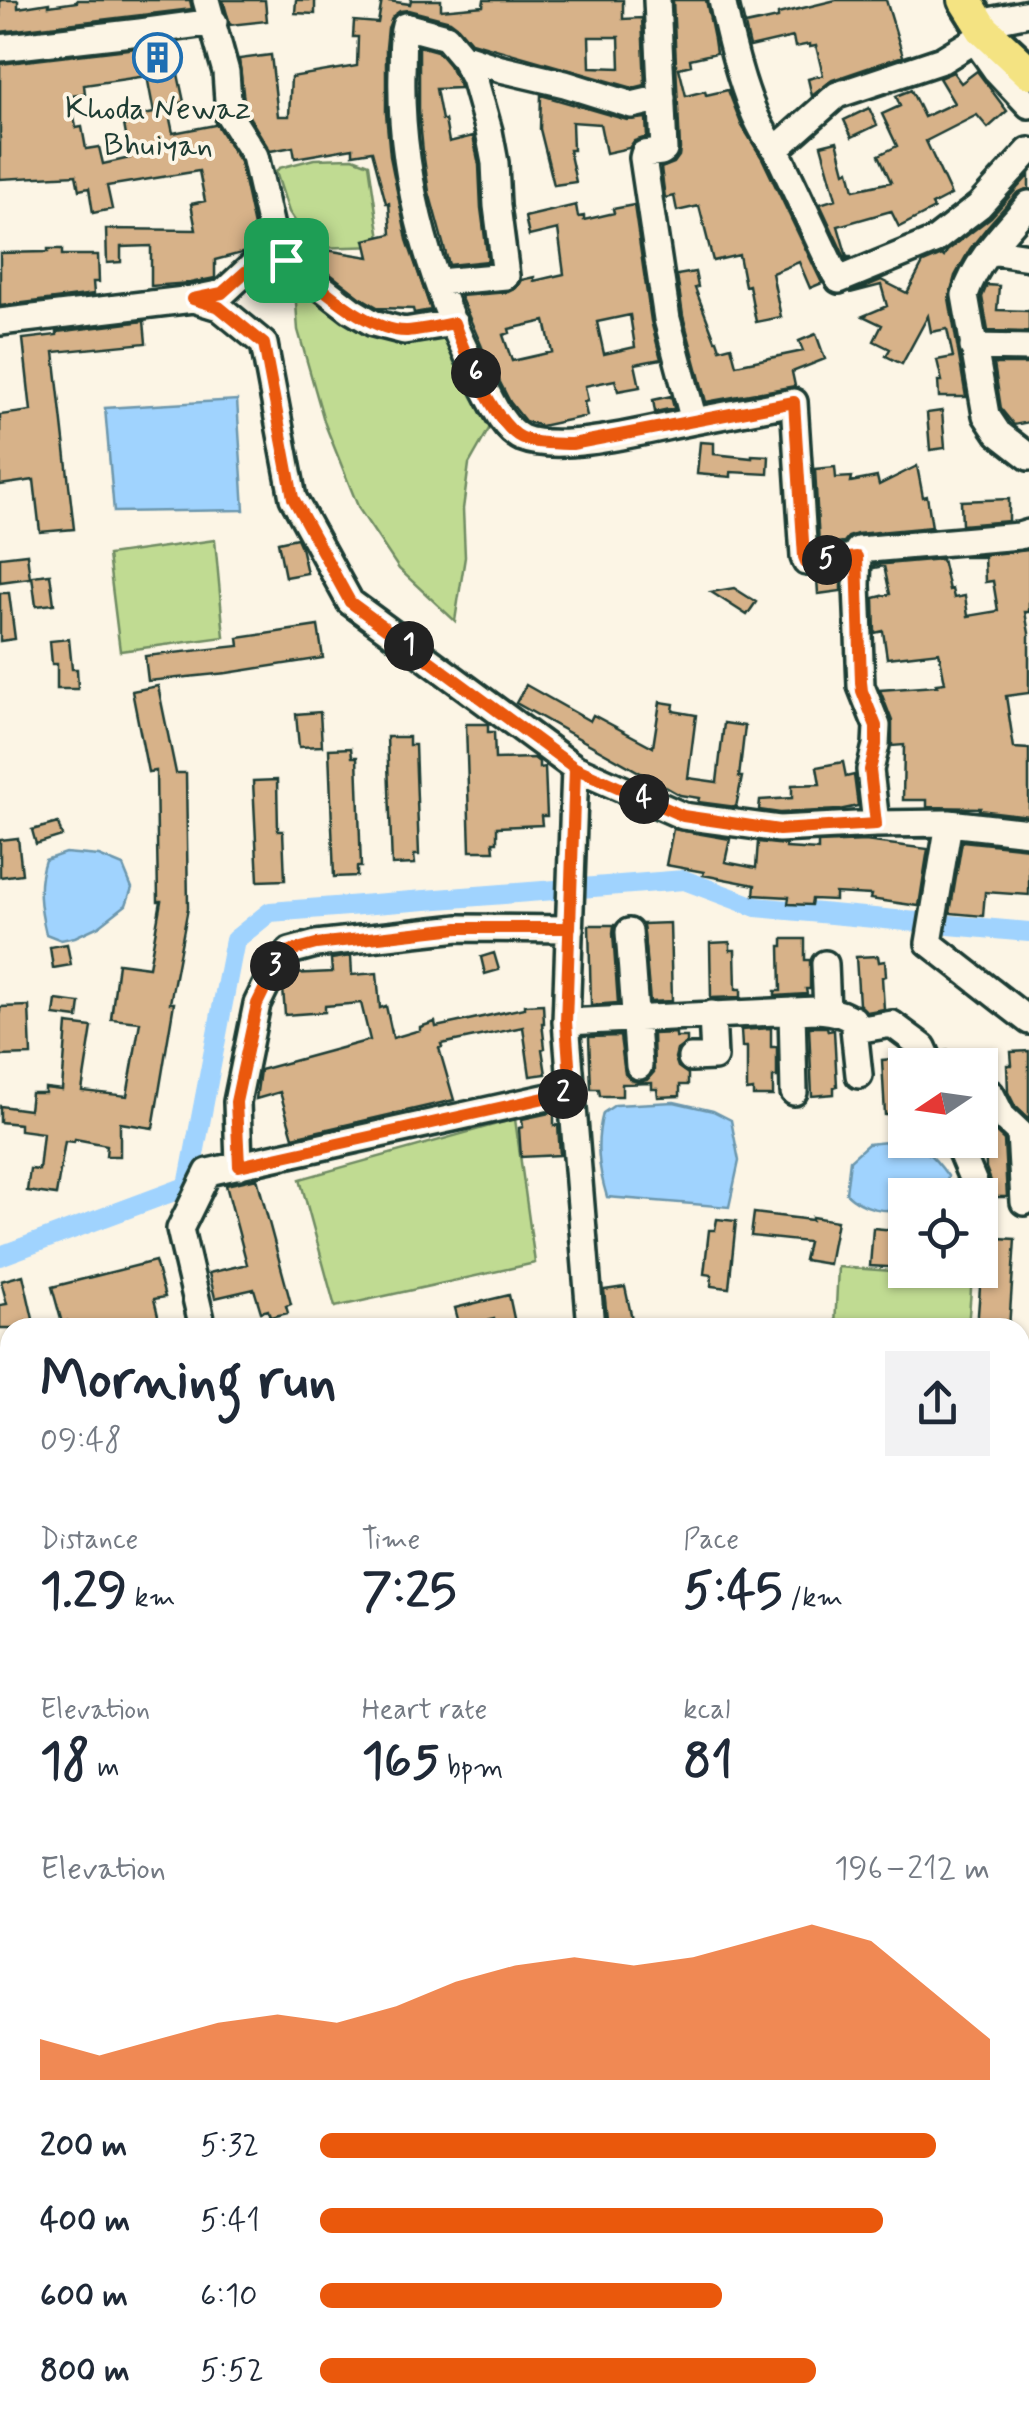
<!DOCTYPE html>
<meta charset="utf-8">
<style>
body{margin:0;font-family:Mynerve,sans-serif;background:#f2f2f3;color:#1f2937;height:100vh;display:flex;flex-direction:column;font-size:38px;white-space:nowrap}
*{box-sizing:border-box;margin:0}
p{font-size:32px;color:#747a83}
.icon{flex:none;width:55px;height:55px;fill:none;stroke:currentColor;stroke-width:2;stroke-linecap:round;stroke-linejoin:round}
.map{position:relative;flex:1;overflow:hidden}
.panel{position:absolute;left:0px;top:1318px;width:1030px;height:1112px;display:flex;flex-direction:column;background:#fff;border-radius:30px 30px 0 0;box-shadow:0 2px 8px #0004}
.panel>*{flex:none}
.needle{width:65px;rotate:257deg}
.controls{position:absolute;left:888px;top:1048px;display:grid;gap:20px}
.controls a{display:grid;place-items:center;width:110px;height:110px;border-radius:0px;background:#fff;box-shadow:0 2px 8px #0004;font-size:50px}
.pin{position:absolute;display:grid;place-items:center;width:85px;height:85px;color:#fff;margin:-42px;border-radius:20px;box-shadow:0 5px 15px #0006}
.km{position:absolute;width:50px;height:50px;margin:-25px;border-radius:50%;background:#222;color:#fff;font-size:28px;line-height:50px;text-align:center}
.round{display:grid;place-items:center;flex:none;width:105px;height:105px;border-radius:0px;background:#f2f2f3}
.head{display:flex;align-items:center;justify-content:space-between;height:170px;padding:0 40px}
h1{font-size:55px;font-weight:700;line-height:75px}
.metrics{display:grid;grid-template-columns:repeat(3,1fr);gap:15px;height:170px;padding:10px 40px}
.metrics div{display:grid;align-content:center}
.metrics b{font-size:50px;font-weight:700}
.metrics small{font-size:28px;font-weight:400}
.metrics p{font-size:28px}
.chart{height:280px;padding:20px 40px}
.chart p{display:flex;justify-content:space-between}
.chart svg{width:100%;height:180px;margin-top:10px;fill:#ea580c;opacity:.7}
ul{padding:0 40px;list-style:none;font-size:32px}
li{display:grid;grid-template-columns:160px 120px 1fr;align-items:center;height:75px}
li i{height:25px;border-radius:12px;background:#ea580c}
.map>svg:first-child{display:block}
</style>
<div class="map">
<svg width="1029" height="2429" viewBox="0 0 1029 2429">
<rect width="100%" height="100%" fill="#fcf5e5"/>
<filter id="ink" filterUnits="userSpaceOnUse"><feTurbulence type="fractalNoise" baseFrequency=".01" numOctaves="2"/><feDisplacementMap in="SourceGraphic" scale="20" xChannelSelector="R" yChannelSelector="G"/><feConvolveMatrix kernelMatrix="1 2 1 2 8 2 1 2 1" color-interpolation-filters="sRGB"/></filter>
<g filter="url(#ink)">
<path fill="#c0db92" stroke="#708c63" stroke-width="2.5" d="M353 158 369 164 381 246 313 248 289 212 276 172 279 168 314 159Z
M294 276 325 304 378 340 446 334 490 427 469 464 463 509 465 557 455 621 399 569 359 509 325 424 298 330Z
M215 540 224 637 120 651 108 555Z
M515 1119 535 1263 335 1307 300 1179Z
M838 1267 972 1277 968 1327H835Z"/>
<path fill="#a0d3fe" stroke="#6c97ad" stroke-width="2.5" d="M237 400 244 510 114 512 105 408Z
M65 853 99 856 123 866 132 888 126 905 99 926 75 937 61 940 46 934C40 909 36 886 45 860Z
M674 1102 713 1111 731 1120 739 1161 729 1207 607 1197C598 1167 595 1143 603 1113L615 1105Z
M897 1141C924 1146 932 1154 948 1176L946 1190 940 1195H905V1208C884 1214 862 1208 846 1193L850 1160 868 1144Z"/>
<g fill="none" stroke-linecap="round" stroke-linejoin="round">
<path stroke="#a0d3fe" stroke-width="20" d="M949 925 1029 932
M0 1256 188 1186 235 940 270 912 684 880 756 907 917 922"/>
</g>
<path fill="#d7b289" stroke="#1f3d34" stroke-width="2.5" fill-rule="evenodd" d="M0 0H18V8L49 3V6L77 2V0H190L192 9 0 32Z
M223 0H265L267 21 230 25Z
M296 0H315V14L295 13Z
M382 0 410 4 411 0H441V10L483 6 484 0H623V19L642 18 645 85 633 88 471 42 458 27 450 21 408 10 400 11 393 16 388 28 386 48V113L390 156 407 240 431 310 414 313 413 309 379 308 360 297 312 260 316 259 324 264 326 250 369 257 365 240 391 234 389 203H386L372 151 353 154V148L295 158 293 147 270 151 245 110 239 59 271 55 278 116H289L291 77 357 66 358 37H353L354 21 378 23ZM589 37H619L620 68 590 67Z
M673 0H706L714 39 716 53 690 59 691 65 679 68 686 96 705 91 706 95 728 90 742 126 762 158 822 283 810 288 799 262 772 273 781 317 756 322 749 285 745 286 739 255 713 261 699 206 677 211 674 196 665 198 661 168 674 163 679 156 680 149Z
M739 0 745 25 778 18V14L836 0H886L903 56 832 80 812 96 808 79 823 75 816 46 810 47V44L795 47 793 37 750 47Z
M171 44 176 74H178L184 102 167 105 173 133 215 125V122L240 162 257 240 261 248 215 260V278L190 283 151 286V246L121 247V262L107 263 106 229 196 230 191 204 205 201 199 171 107 186 112 209 93 213 89 188 79 190 76 175 0 179V64ZM147 76 154 113 123 119 130 158 103 164 99 147 86 149 82 127 76 128 71 96 85 94 84 85Z
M419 46 437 51 449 65 459 84 460 88 436 89 442 120H445L449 142 473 136 479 165 481 208 488 261 449 265 429 192 423 152 419 111Z
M977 71 1007 111 988 128 977 115 926 141 951 195 932 205 934 209 899 227 891 211 838 226 847 257H852L846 260 820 204 836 199 821 145 837 141 845 172 849 170 854 190 891 182 879 155 897 146 882 114 900 106 896 96 911 90 924 117 954 103 939 78 953 72 961 83Z
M541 95 627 120 646 118 647 137 634 141 629 148 606 153 600 124 572 122 573 150H569L576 182 554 185 540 129Z
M869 108 877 125 852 137 844 120Z
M1029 175V188L1017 193 988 226 970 249 955 276 949 298 966 397H939L938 381H942L937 360 953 357 947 329 931 332 928 316 902 364 886 356 890 349 874 341 882 325 863 316 887 306 881 285 850 293 881 280 907 293 923 263 942 255 944 257 947 251 991 217Z
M576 205 578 217 584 216V220L614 213 613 209 634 205 651 321 661 359 635 364 640 387 618 391 615 380 585 386 588 401 584 402 587 416 541 426 525 421 510 402 482 347 460 296 508 292 516 288 521 280 534 277V281L564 274 558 229 529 236 525 217ZM630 315 635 347 604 354 597 322ZM545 321 552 352 512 361 503 335 510 333 509 329Z
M48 249H62V255H98L99 282H93L94 294 0 306V253L48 252Z
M695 272 698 287 695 288 715 340H717L720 349 731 346 736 365 803 351 799 341 816 334 825 359 792 372 795 386 706 402 683 316 677 275Z
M987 285 999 286 997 310 1029 311V332L988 331 982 297Z
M144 321 146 343 54 352 74 529 40 532 34 480 0 485V415L31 411 23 339 57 335V332Z
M994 364H1029V422L1014 425 1001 409Z
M671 396 674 408 655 412 653 400Z
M942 411 945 448 930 450 927 413Z
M700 442 714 443V454L752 458V455L769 456 768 474 731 472V477L697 474Z
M917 466 923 497 927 496 932 527 857 534 848 537 844 542 819 545 815 469 835 467 836 478 852 477 851 482 877 477 879 485Z
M1009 499V521L962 525 961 501Z
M297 538 301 547 307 573 285 577 278 542Z
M1029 550V612H1025L1029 633V693L1006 696 1014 748 1029 749V816L979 810 980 808 927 807V800H903L904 745 892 746V721L880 690 937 686 936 684 945 683 939 652 887 658 883 631 875 633 874 598 890 594 884 566 874 568V565L942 559 949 590 952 589 954 598 965 596 968 616 998 611 993 581 985 582 984 557H963Z
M27 554 30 578 0 582V557Z
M50 574 54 604 36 606 32 576Z
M841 575V591L818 594 817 578Z
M734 588 756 602 747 615 711 592Z
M0 593H9L15 639 0 641Z
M318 626 323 658 227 673 148 681 145 656 239 646 238 638Z
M69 639 72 669H77L78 689H57V664H52L50 641Z
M526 685 590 721 593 715 653 747 660 702 674 704 673 711 696 715 688 778 717 782 724 723 745 726 739 777H742L736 807 698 802 699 798 680 795 516 703Z
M158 686 176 773H186L188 908 170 1003H174L153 1128 120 1123V1156H106L107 1145 75 1139 74 1142 65 1141 56 1195 27 1191 30 1169 39 1170 43 1133 20 1130V1124L0 1122V1106L29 1110 31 1093H45V1088L62 1090 67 1024 92 1027 82 1091 127 1096 140 1022 111 1019 118 963 149 967 161 901H158L156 771 148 772 132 691Z
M320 712 322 746 299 747 296 714Z
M466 724H488V732H494L495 759 534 758 539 762V768L545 767 547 816H541L542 825 497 827V842H493L494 851H470Z
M387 737H409V745H415L419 855H414L415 864 392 865Z
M351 748 352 757H357L361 867H357V876L334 877 329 749Z
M843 762 846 777 854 775 858 806 839 810 780 813 759 810 760 800 792 798V785L820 784 817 767Z
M277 780 278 831H283L285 880 258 881 253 781Z
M58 823 62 836 36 844 32 830Z
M673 829 730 839 725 862 756 868 758 842 786 845V848L818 850V843L865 841 928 849 919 906 870 899 871 895 835 893V900L812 899 811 905 788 904 789 897 754 895 755 885 703 875 704 872 666 865Z
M18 838 22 874 0 877V840Z
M962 841 1029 848V895L985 892 983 916 950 913Z
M670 923 672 1001 650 1002 643 924Z
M589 925H614L613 933 618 1003 591 1005Z
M783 939H805V960H810V989H806L807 994 775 996V991H781L780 946H783Z
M730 942V950H735L736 989H741V997L711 998 710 943Z
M67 944 71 965 53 968 50 947Z
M494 953 499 970 485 974 481 957Z
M351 956 352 975 377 973 380 1008 386 1006 393 1038 420 1030V1027L435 1022 436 1027 524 1008V1005L543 1004 544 1023H542L545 1048 542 1049 546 1074 530 1076 523 1027 441 1044 442 1047 439 1048 454 1100 293 1137 280 1092 256 1099 260 1070 370 1040 361 1003 325 1006V1012L285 1015 283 988 290 974 332 972 331 959Z
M878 956 879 962 885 961 886 976 882 977 884 1009 867 1012 859 1004 856 957Z
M56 1000 80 1003 78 1018 54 1015Z
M29 1006 31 1055 0 1056V1007Z
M809 1027H827L828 1031 834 1030 837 1086 834 1087V1094L812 1096Z
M771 1028V1047H777V1077H773V1096H753V1090L747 1091V1047H742L741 1030Z
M676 1033V1037H687V1043L677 1050 675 1058 678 1067 688 1074V1085H680V1096L658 1097 657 1089H652V1083L622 1084V1096H600L599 1089H591L589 1037 620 1036 625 1074 631 1080 639 1082 647 1080 654 1072 653 1034Z
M967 1050 968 1065H947L946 1051Z
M902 1051 911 1061V1065H905V1115H885L882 1060 893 1059V1052Z
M1029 1051V1119L1015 1106 1008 1092 1007 1065H1012L1011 1052Z
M554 1112V1126L558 1125 560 1155 521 1157 519 1128 523 1127 522 1119Z
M988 1129H992L1004 1140 1007 1197H995L994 1189 986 1168 985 1142H988Z
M257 1178 291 1304 286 1306 288 1313 270 1317 268 1310 261 1312 254 1289 215 1298 209 1273 247 1264 226 1185Z
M754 1213 812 1220V1217L837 1221 829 1264 804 1260 808 1242 751 1236Z
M717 1219 736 1221 729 1288 711 1286 712 1275 704 1274 709 1230H715Z
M873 1228 905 1231V1268L870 1266Z
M980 1237 1015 1239 1009 1328H977L981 1274Z
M155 1261 165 1297 154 1299 161 1328H68L67 1321 62 1323 52 1287Z
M23 1275 35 1328H0V1305L7 1304 1 1281Z
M625 1287 634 1328H608L604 1290Z
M509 1295 516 1328H495L494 1319 460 1327 455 1308Z"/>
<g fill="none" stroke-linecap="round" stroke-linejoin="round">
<defs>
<path id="minor" d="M206 0 226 72 229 115 255 156 273 236 286 260 351 310 373 323 404 331 454 323
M657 0 664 150 661 152 644 154 643 158 667 319 694 421 794 402 804 557 806 562H810L857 557
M722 0C730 39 748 120 776 149L833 270 839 280 934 241 979 206 1029 151
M979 23 1029 13
M983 29 975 40 996 70 1029 105
M0 48 140 32 214 22
M462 56 501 69 565 84 632 105 662 98
M776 149 837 95 942 60 975 40
M1029 204C1005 232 976 260 965 295L986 415 998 433 1029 457
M990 251 1029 257
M286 260 251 267 223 293 193 299 219 307 264 344 293 498 350 602 575 768 683 816 779 829 876 824 949 823 1029 832
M439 282 506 276 497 206 495 163 489 131 474 78 462 56 446 37 405 26C401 40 403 56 402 71 399 180 433 296 486 391 494 407 505 430 522 438 562 454 651 429 694 421
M0 322 193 299
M973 347 1029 348
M575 768 566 1022 591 1328
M949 823 929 943 1029 1021
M876 824 870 770 876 745 877 726 861 686 857 585 858 550 1019 536 1029 533
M629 932 639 1066
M825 964 827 1011
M792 1011 794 1092
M853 1019 859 1075
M566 1022 816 1010C836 1011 848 1014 862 1029L892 1024 923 1047 931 1065
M691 1058 714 1057 712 1014
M991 1094 1002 1116 1020 1133 1024 1202
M956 1140 979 1195
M239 1166 237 1102 257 1004 276 965 290 951 316 944 459 928 570 929
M203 1328 180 1229 208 1172 571 1092
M1020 1382 1029 1383
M0 1729 10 1726
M0 1862 10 1860
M0 2307 10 2305
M92 2420 95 2429
M779 2420 781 2429"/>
<path id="major" d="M965 0 983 29 1029 72"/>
</defs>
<use href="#minor" stroke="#1f3d34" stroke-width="32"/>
<use href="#major" stroke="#1f3d34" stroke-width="40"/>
<use href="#minor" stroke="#fcf5e5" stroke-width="25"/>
<use href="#major" stroke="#f4e382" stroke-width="32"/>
</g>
</g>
<g fill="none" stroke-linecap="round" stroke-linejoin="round" filter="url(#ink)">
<defs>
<path id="route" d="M286 260 251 267 222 293 193 299 219 307 264 344 293 498 350 602 575 768 566 1022 571 1092 239 1166 236 1102 257 1004 276 965 290 951 316 944 458 928H570L575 768 683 816 779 830 876 824 870 770 876 745V726L862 691 861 682 857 557 810 562H806L804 557 794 402 572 444C555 443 532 445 517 435 492 417 464 352 454 323 439 326 422 330 407 331 366 332 318 283 286 260"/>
</defs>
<use href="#route" stroke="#fff" stroke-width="20"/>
<use href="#route" stroke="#ea580c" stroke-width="12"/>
</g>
<defs>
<symbol id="building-ring" viewBox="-11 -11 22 22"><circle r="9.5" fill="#fcf5e5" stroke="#1f6fb2" stroke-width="1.5"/><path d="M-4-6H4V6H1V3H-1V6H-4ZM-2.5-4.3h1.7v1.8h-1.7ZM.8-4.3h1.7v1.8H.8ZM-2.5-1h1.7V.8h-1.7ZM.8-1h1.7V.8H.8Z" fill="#1f6fb2"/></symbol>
</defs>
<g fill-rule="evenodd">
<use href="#building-ring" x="130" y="30" width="55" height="55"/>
</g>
<g text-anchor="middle" stroke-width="8" stroke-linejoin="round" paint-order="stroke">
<g font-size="32" fill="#1f3d34" stroke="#fcf5e5">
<text x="158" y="118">Khoda Newaz<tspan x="158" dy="37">Bhuiyan</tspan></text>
</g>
</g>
</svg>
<div class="controls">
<a><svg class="needle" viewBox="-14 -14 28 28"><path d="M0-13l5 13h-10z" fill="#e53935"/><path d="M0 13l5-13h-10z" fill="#747a83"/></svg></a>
<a><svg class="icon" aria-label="locate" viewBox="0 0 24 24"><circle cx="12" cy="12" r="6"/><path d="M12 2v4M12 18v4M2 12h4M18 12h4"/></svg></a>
</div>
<div class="pin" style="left:286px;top:260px;background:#1e9e55"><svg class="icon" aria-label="arrive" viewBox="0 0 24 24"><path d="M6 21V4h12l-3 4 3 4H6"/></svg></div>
<b class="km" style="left:409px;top:646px">1</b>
<b class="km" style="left:563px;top:1094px">2</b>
<b class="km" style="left:275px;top:966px">3</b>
<b class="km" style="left:644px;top:799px">4</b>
<b class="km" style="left:827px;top:560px">5</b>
<b class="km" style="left:476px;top:373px">6</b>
<section class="panel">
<div class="head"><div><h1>Morning run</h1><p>09:48</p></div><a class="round"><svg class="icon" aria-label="share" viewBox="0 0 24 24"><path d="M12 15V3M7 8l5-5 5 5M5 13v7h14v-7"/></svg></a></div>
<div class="metrics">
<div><p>Distance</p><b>1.29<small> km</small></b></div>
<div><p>Time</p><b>7:25</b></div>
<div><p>Pace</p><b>5:45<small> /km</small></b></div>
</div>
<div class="metrics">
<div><p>Elevation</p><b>18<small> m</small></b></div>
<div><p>Heart rate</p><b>165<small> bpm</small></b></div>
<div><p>kcal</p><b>81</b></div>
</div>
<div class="chart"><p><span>Elevation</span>196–212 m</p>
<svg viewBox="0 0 160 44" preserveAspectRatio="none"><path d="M0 44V34L10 38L20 34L30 30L40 28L50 30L60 26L70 20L80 16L90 14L100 16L110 14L120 10L130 6L140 10L150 22L160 34V44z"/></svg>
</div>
<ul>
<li><b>200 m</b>5:32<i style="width:92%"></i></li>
<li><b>400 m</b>5:41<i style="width:84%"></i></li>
<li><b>600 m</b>6:10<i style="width:60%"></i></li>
<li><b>800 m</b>5:52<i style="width:74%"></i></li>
</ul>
</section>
</div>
